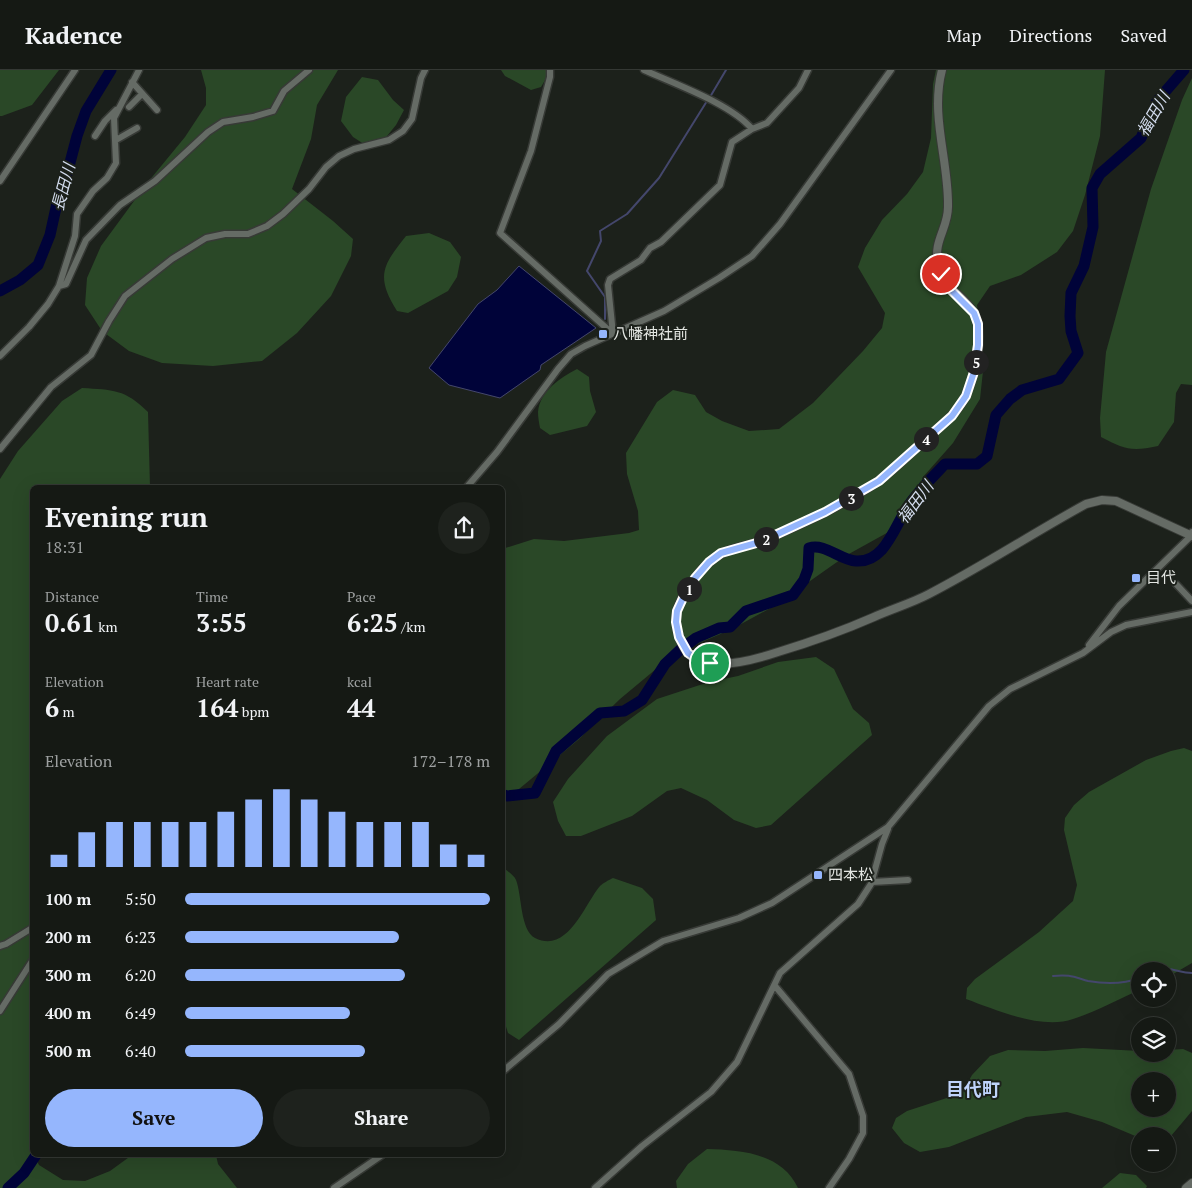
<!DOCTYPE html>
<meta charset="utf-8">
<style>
body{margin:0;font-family:"PT Serif","Noto Sans JP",serif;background:#1e221d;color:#f1f3f6;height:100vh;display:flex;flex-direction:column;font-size:19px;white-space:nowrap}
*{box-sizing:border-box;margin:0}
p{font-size:16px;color:#9da0a0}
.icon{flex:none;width:28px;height:28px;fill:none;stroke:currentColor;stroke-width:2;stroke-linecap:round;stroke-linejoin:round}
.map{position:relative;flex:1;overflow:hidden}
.sheet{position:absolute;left:30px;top:415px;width:475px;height:672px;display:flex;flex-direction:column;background:#151914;border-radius:8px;box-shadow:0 5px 20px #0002,0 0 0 1px #343834}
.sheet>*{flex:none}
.buttons{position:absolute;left:1131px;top:892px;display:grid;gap:10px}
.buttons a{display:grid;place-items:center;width:45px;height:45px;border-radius:50%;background:#151914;box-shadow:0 5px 20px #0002,0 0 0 1px #343834;font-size:25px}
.pin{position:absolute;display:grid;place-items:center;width:42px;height:42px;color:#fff;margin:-21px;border:2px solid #fff;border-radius:50%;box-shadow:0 1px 5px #0007}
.km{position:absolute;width:25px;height:25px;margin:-12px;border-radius:50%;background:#222;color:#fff;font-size:14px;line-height:25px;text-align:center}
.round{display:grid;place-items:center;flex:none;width:52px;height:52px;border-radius:26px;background:#1e221d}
.headline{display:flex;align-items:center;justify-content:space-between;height:85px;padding:0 15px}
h1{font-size:28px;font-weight:800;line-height:38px}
.figures{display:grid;grid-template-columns:repeat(3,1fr);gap:8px;height:85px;padding:5px 15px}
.figures div{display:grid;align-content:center}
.figures b{font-size:25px;font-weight:800}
.figures small{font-size:14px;font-weight:400}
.figures p{font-size:14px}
.chart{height:140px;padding:10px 15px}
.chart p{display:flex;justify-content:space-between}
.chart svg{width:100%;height:90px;margin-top:5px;stroke:#95b6fd;stroke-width:6}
.primary-button{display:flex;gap:10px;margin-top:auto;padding:10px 15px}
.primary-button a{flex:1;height:58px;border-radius:30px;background:#95b6fd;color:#111;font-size:20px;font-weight:800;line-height:58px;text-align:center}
.primary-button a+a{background:#1e221d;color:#f1f3f6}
ul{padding:0 15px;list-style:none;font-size:16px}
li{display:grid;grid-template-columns:80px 60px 1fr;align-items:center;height:38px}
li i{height:12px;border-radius:6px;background:#95b6fd}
header{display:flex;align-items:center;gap:30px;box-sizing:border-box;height:70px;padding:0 25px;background:#151914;border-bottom:1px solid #343834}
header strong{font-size:24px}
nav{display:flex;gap:28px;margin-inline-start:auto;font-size:18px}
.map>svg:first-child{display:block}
</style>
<header>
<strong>Kadence</strong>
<nav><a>Map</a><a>Directions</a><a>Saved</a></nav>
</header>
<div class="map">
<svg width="1192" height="1118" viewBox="0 0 1192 1118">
<rect width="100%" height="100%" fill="#1c211b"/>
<path fill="#2a4827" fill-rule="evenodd" d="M0 0H59L32 35 2 46H0Z
M201 0H338L317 35 311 69 292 119 333 151 353 169 351 186 331 226 297 263 262 291 213 296 162 293 129 281 102 261 85 235 87 208 101 176 148 112 185 67 206 35V18Z
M501 0H551L541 17 531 20 505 6Z
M936 0H1105L1100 66 1085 125 1073 161 1057 182 1021 205 990 216 977 235 981 270 983 301 980 329 953 373 923 407 918 428 894 459 847 485 776 535 732 559 674 584 620 629 578 670 519 719 503 726 502 479 534 469 564 471 629 463 639 460 638 441 627 404 626 383 657 332 673 320 695 325 706 342 722 351 749 361 779 359 813 333 863 281 882 258 885 243 858 197 865 178 882 150 907 124 923 102 931 68 933 14Z
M362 7 378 10 393 30 404 40 396 55 383 71 367 76 353 67 341 51 346 27Z
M1192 8V315L1181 314 1176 323 1174 352 1158 376C1131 382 1124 379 1101 367L1100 348 1106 282 1151 119 1182 30Z
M429 163 450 172 461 187 457 207 448 221 408 243 397 241C375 206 383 195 406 166Z
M577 299 589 307 590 321 596 342 587 356 550 365 540 358C539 353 538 347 538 342 540 321 560 308 577 299Z
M82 318C113 320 125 319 148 342L150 417 32 418V1085H34L39 1095 63 1110 85 1111 110 1101 132 1085H216L218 1094 237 1118H0V409L18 381 62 331Z
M816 587 834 599 853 639 869 653 872 665 771 755 756 758 734 750 707 730 681 718 667 721 632 746 581 766H566L558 751 553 732 568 709 607 666 657 629 709 612 738 606 778 592Z
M1184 678 1192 681V893L1168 907V901H1140V920C1118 929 1096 942 1073 949 1042 960 996 940 966 929L967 918 975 909 1039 862 1073 831 1077 815 1064 760 1065 748 1074 735 1089 722 1146 690 1171 681Z
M503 797C507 801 514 805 516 810 522 825 520 860 535 868 568 884 584 835 600 816 603 813 609 810 613 808L642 818 653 829 656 850 519 970 508 963 503 947Z
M1083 978 1140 981V984H1168V980L1183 979 1192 983V1041L1171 1066 1168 1069V1066H1140V1068L1102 1052 1067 1042 1026 1047 949 1077 920 1082 904 1073 892 1058 896 1048 907 1041 962 1023 972 1005 990 986 1008 980 1045 981ZM1140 1011H1168V1039H1140Z
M707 1079C741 1080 782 1083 798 1118H677L676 1111 688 1094Z
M1120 1103 1136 1105 1147 1116 1146 1118H1102Z"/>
<path fill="#000339" stroke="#44476c" d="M519 196 596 258 541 295 540 300 500 328 449 315 429 298 478 234 497 220Z"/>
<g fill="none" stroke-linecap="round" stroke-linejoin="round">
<path stroke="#44476c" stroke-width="2" d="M710 27 726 0
M605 249V227L587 201 601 171 600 161 627 144 659 108 707 31
M1154 901C1168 895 1178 903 1192 903
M1053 906C1069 904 1074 907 1088 911 1105 914 1124 914 1140 908"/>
<path stroke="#000339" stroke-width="11" d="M0 221 20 210 38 195 50 165 59 124 67 104 77 66 86 41 111 0
M502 724 507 726 535 723 556 681 600 643 624 641 642 630 665 594 681 579 696 568 719 558 730 557 746 541 793 525 804 510 808 499 809 478C825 473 840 490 856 491 886 493 895 454 909 435 919 420 933 407 945 394H977L987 386 996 345 1010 329 1022 320 1059 309 1078 283 1071 261 1070 246 1071 223 1084 196 1093 157 1092 118 1100 104 1141 68 1157 31 1184 0
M8 1118 24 1103 36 1085"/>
<defs>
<path id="minor" d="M550 0V7L531 81 500 163 613 264
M644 0C675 14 731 34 752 59
M132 12 157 40
M129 37 142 24
M95 66 105 51 116 40
M116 70 137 58
M0 111 75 0
M59 216 66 214 86 170 120 135 155 111 208 62 223 52 253 47 273 41 284 21 309 0
M613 264 608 215 610 209 641 190 650 178 661 172 720 115 732 72 752 59 767 53 799 18 808 0
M0 286 29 257 48 234 59 216 75 166 77 144 93 121 107 108 116 93 114 48 139 0
M0 379 51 317 91 285 109 251 125 226 172 189 206 168 225 164H248L267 156 283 144 309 119 326 97 339 86 354 79 389 70 403 61 412 49 421 8 425 0
M466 418 497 382 558 299 571 284 585 276 664 241 719 208 752 186 780 154 891 0
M1176 514 1192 531
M1089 575 1119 536 1191 466 1192 462
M872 812 908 810
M0 876 6 874 32 858
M775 916 849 1004 863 1046V1063L849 1089 829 1118
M0 941 32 891
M502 1002 559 954 608 904 663 871 739 848 772 833 888 757 989 636 1010 619 1083 583 1111 562 1126 555 1192 542
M334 1118 382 1085
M595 1118 642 1076 711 1022 737 992 780 903 858 834 871 814 882 774 888 759"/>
<path id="tertiary" d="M942 0C930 46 949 91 948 137 948 159 933 170 938 195 943 218 964 225 974 243 985 263 975 305 966 325 958 343 941 356 926 369 910 383 894 400 877 412 842 436 803 453 765 470 750 476 732 477 719 485 702 495 681 523 677 542 674 555 679 571 687 582 695 591 708 594 719 594 739 594 760 588 778 582 811 572 842 561 874 547 892 539 912 533 929 524 983 496 1033 463 1086 434L1102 430 1116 431 1192 466
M1186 1118 1192 1113"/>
</defs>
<use href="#minor" stroke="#373a36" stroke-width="9"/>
<use href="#tertiary" stroke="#373a36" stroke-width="10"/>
<use href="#minor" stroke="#656b65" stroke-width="6"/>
<use href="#tertiary" stroke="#656b65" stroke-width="8"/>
</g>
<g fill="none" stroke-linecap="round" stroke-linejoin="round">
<defs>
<path id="route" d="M710 593 698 590 688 583 679 567 676 552 677 541 683 528 695 508 709 492 721 483 760 472 825 442 879 411 952 346 966 326 974 302 978 275V254L974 243 952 221 941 204"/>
</defs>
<use href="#route" stroke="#fff" stroke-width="10"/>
<use href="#route" stroke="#95b6fd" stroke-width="6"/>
</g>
<g fill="#95b6fd" stroke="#1c211b" stroke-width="2">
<rect x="598" y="259" width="10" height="10" rx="2.5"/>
<rect x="1131" y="503" width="10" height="10" rx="2.5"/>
<rect x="813" y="800" width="10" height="10" rx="2.5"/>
</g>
<g text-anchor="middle" stroke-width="4" stroke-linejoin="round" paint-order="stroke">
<g font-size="15" fill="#e3e6e2" stroke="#1c211b" text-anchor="start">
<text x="613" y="269">八幡神社前</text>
<text x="1146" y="513">目代</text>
<text x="828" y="810">四本松</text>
</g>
<g font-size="16" font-style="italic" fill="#d3dcee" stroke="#1c211b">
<text transform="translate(1153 44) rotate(-60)" y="6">福田川</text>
<text transform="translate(63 117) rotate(-75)" y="6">長田川</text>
<text transform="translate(915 432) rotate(-53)" y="6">福田川</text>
</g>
<g font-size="18" font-weight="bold" fill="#bfd3fb" stroke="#1c211b">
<text x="973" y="1026">目代町</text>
</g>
</g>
</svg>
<div class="buttons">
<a><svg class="icon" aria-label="locate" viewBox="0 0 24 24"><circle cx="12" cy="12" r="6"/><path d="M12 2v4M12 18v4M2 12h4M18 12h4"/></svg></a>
<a><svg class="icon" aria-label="layers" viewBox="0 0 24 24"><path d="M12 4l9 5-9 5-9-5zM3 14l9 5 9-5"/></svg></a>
<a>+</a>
<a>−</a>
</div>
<div class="pin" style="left:710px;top:593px;background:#1e9e55"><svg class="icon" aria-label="arrive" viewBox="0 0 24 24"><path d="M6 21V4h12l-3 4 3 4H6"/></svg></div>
<div class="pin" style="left:941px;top:204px;background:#d93025"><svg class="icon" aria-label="check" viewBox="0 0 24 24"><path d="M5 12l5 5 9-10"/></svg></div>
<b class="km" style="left:689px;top:519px">1</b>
<b class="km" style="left:766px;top:469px">2</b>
<b class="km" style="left:851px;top:428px">3</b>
<b class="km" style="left:926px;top:369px">4</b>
<b class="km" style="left:976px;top:292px">5</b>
<section class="sheet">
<div class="headline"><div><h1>Evening run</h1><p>18:31</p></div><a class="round"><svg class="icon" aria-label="share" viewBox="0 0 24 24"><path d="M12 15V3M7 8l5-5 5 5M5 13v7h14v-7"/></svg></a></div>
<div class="figures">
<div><p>Distance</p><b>0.61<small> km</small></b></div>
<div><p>Time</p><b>3:55</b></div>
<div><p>Pace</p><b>6:25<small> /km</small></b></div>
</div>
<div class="figures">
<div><p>Elevation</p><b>6<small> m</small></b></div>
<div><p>Heart rate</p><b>164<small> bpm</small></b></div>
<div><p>kcal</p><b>44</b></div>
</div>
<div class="chart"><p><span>Elevation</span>172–178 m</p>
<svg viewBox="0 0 160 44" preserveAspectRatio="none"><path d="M5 44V38M15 44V27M25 44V22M35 44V22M45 44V22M55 44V22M65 44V17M75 44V11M85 44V6M95 44V11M105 44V17M115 44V22M125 44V22M135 44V22M145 44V33M155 44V38"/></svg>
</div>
<ul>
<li><b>100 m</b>5:50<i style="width:100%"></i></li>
<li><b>200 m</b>6:23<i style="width:70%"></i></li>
<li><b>300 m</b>6:20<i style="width:72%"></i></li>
<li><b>400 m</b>6:49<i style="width:54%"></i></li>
<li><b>500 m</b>6:40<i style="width:59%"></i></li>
</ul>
<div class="primary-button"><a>Save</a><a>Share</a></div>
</section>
</div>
